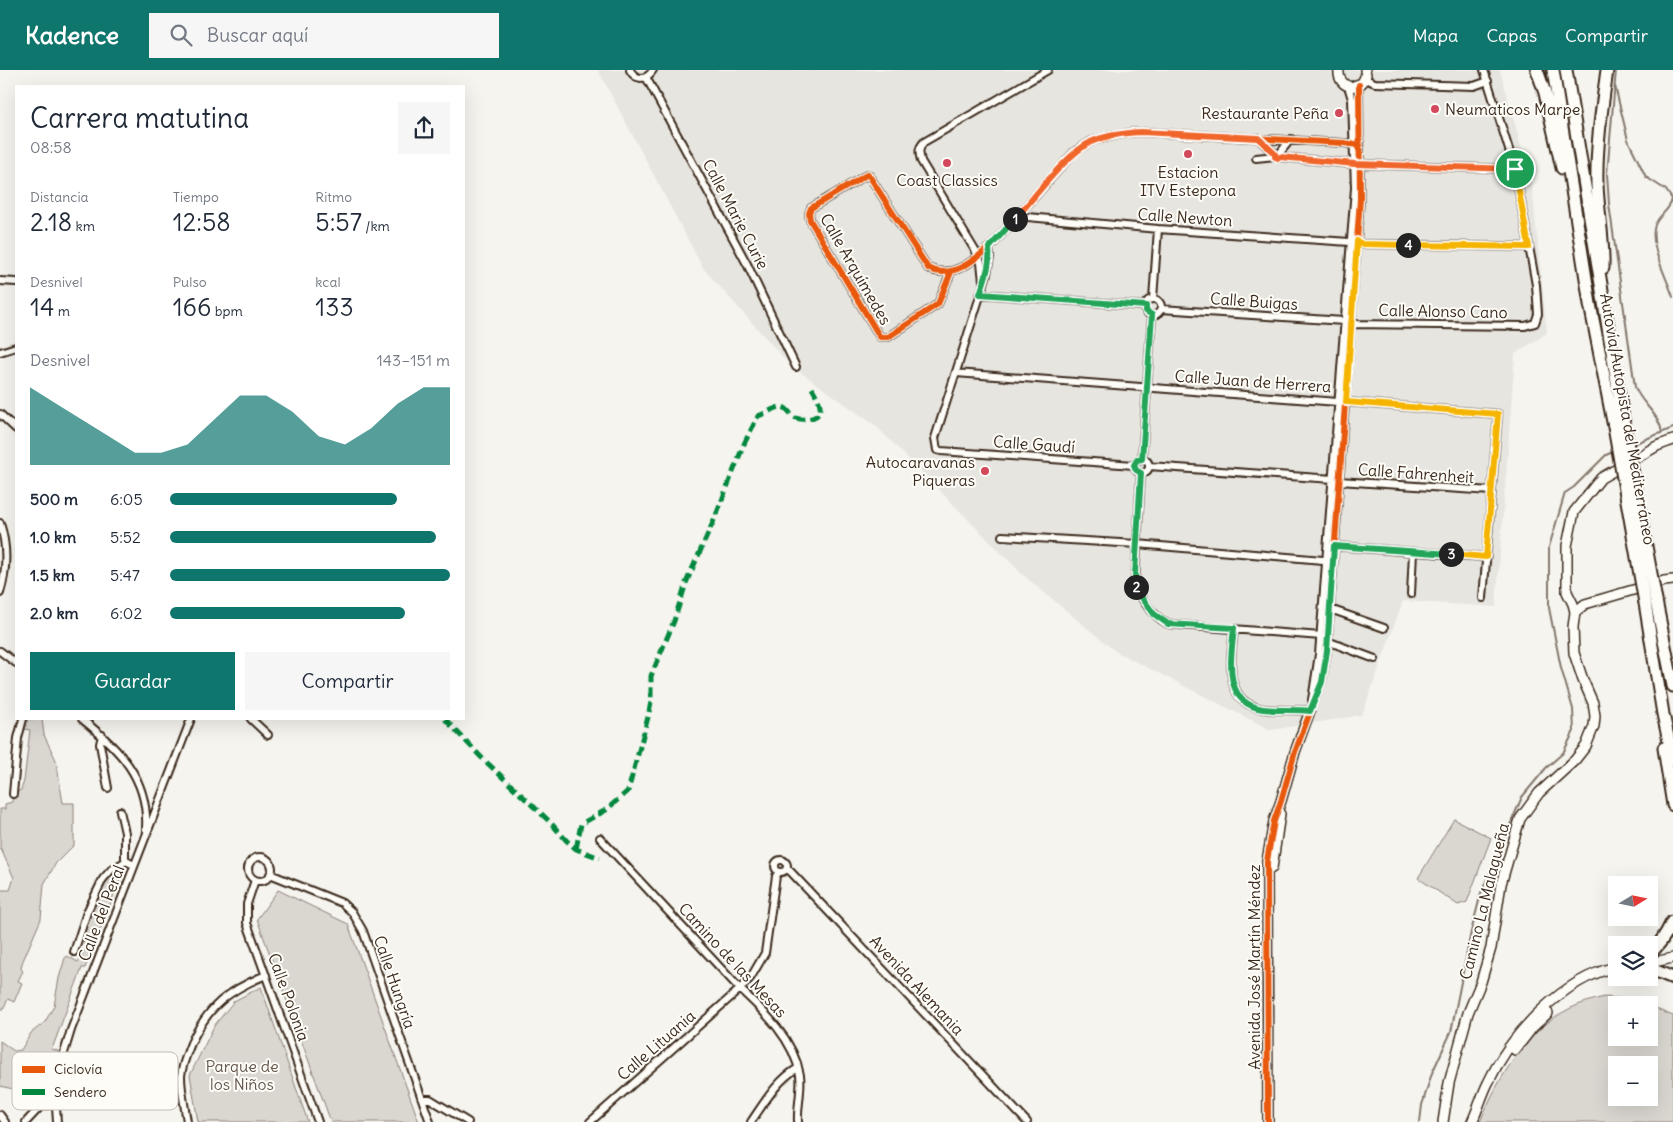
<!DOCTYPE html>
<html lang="es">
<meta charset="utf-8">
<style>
body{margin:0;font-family:Delius,sans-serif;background:#f6f6f7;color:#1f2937;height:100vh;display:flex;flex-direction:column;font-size:19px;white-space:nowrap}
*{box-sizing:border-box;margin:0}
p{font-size:16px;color:#747a83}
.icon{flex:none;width:28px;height:28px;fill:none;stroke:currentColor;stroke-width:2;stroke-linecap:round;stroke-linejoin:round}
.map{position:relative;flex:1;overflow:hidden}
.panel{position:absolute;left:15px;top:15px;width:450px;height:635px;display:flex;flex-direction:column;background:#fff;border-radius:0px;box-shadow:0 5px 20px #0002}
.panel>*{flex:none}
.needle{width:32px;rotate:80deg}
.fabs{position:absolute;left:1608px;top:806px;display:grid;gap:10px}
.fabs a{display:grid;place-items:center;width:50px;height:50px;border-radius:0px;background:#fff;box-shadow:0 5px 20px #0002;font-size:25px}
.pin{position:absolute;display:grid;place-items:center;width:42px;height:42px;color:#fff;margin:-21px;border:2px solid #fff;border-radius:50%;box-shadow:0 1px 5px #0007}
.km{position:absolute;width:25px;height:25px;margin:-12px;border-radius:50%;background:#222;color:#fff;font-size:14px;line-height:25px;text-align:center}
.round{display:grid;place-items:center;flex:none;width:52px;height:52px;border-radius:0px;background:#f6f6f7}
.summary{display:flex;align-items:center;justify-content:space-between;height:85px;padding:0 15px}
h1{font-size:28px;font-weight:600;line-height:38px}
.figures{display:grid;grid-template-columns:repeat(3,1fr);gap:8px;height:85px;padding:5px 15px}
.figures div{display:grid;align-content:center}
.figures b{font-size:25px;font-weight:600}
.figures small{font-size:14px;font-weight:400}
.figures p{font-size:14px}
.chart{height:140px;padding:10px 15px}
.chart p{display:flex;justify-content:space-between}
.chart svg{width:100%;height:90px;margin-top:5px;fill:#0f766e;opacity:.7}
.button{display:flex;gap:10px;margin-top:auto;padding:10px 15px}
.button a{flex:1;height:58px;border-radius:0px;background:#0f766e;color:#fff;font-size:20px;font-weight:600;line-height:58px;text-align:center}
.button a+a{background:#f6f6f7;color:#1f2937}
ul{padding:0 15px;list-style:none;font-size:16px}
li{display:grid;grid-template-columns:80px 60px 1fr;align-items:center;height:38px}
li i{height:12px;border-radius:6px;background:#0f766e}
header{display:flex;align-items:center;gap:30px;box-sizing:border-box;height:70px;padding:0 25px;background:#0f766e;color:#fff}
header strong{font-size:24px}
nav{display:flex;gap:28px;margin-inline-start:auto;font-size:18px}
.search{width:350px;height:45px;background:#f6f6f7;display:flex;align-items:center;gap:12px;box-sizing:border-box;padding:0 18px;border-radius:0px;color:#747a83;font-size:19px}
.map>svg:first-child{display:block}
</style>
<header>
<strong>Kadence</strong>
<div class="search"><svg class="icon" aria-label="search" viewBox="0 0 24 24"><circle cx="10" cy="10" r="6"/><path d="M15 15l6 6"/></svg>Buscar aquí</div>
<nav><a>Mapa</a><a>Capas</a><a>Compartir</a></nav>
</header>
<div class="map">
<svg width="1673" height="1052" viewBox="0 0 1673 1052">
<rect width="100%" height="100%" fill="#f5f4ee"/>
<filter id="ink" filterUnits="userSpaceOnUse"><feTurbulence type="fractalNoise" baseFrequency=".02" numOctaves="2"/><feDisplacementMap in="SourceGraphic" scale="10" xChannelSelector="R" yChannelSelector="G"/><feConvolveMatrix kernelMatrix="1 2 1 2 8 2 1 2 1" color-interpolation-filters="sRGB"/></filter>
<g filter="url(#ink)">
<path fill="#e7e5df" d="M598 0H1500L1532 116 1547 263 1515 284 1496 537 1403 531 1362 645 1271 660 1115 581 1023 505 876 356 789 294 703 198Z
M250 812 257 817 251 836 253 855 270 900 324 1052H313L263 912 245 920 220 937 208 953 186 999V1018L191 1052H183L178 1001 184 979 197 952 211 935 227 920 261 901 243 848V835Z"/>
<path fill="#dad6d0" stroke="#8a8077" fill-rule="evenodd" d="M26 649H42L44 665 56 690 63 733H74V775L56 793 44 814 41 849 22 893 21 899 23 901 18 911 22 913 14 932 8 929 3 939H0V820H10L14 808 0 777V739H5V734L12 732 13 724 21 720 24 711 30 660 24 659Z
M1454 749 1491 768 1467 832 1458 835 1418 808Z
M122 799 123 802 85 898H82L52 979 58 981 53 1001 50 1028 48 1029 40 1025 0 1016V971L14 981 21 980 31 963 45 952 54 936 59 908 65 888 67 886 78 892 86 878 82 868C91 845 98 811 122 799Z
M278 820 348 854 419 1052H331L257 849Z
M261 917 308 1052H198L190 1005 214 956 234 931Z
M1604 927 1630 929 1646 935H1616V968H1649V936L1673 946V1052H1480C1498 1008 1527 959 1571 938 1581 933 1593 930 1604 927ZM1616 995H1649V1028H1616Z"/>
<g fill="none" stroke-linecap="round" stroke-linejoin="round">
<path stroke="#84786e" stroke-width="2" d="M1616 0 1607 104 1609 134 1635 317C1641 334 1660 344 1662 363
M1615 16 1628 70 1646 107 1666 120 1672 129C1670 141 1659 144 1655 155 1648 174 1667 208 1673 227
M1631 375 1673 358
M1420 1052 1422 1035 1432 1003 1451 962 1471 862 1481 823 1522 727 1546 698 1563 683 1574 661 1573 639 1561 598 1549 538V477L1565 423 1574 417 1606 385 1615 381"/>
<defs>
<path id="street" d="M630 0C636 11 647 10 653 0
M646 7 747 194 796 297
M1365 9 1375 13 1474 16 1488 11
M1258 68 1275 84
M1279 84 1291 69
M1280 87 1355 94 1515 99
M1256 88 1275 86
M1017 146 1158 159 1350 172
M1357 171 1362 174 1529 177
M989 178 990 187 987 204 935 368 937 380 941 381 1134 395
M951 202 938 234 888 267H880L810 150 809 143 811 138 868 104 928 198C952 211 976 189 994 173L1074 82 1092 71 1127 63 1141 62 1344 73 1357 75 1360 82
M0 211 16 212
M983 211 981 193 979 187 921 91C919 83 918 78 924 72L1048 0
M980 224 1145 236
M1153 229 1158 159
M1145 237a8 8 0 1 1 16 0a8 8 0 1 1-16 0Z
M1161 239 1344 251
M1351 254 1525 256 1535 253 1538 244 1536 215 1515 99 1484 0
M0 282 16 277
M956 303 1338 332
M1346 332 1498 344 1483 528
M0 344 16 359
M1135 396a7 7 0 1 1 14 0a7 7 0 1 1-14 0Z
M1142 389 1152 245
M1149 396 1333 409
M1141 403 1135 511C1139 528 1152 545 1168 554L1321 566
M1339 411 1492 421
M0 453C7 475 7 500 0 523
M1002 466 1137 474 1323 490 1327 492
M1334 476 1486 487
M1411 524 1413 482
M1330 539 1384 558
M1234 559C1231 588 1222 633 1263 639 1279 641 1295 639 1310 641
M1327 571 1375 589
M0 581 16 593
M1312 630 1319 584 1355 118 1352 29 1348 16
M1310 641 1322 611 1327 581 1360 129 1359 15
M82 649C119 679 149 708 146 759
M251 649 268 665
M102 665 100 674 108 718
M13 724 18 668 23 649
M120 741 125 763V788L128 792 134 795
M600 768 740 919C765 942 794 970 800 1005 802 1020 797 1037 798 1052
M248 799a12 12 0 1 1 24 0a12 12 0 1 1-24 0Z
M775 796a6 6 0 1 1 12 0a6 6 0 1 1-12 0Z
M786 799 790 801 1027 1052
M270 804 342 833 352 842 363 861 422 1029H430L468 1052
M255 810 247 834V853L318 1052
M74 882 87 842 103 809 111 800 126 791
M422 1029 430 1052
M0 1045 5 1052
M26 1052 40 1037 55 1033
M57 1052 55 1023 56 1009 71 960 191 649
M187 1052C185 1037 181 1021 181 1006 182 995 187 983 191 973 208 936 229 920 266 905
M590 1052 740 919 751 907 765 883 776 806 779 802
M751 1052C764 1033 777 1010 798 998"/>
<path id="secondary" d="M1339 0C1338 9 1343 15 1351 17L1362 13 1366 5 1365 0
M1575 542 1585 534 1664 511 1673 510
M1272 798 1280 744
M1649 893 1673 888
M1515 980 1533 957 1548 943
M1268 1052 1267 791 1274 751 1281 731 1295 682 1310 641
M1443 1052 1449 1013 1468 943 1481 912 1491 878 1501 814 1520 749 1539 723 1575 690 1586 676 1594 656 1595 646 1593 633 1583 610 1574 583 1573 557 1575 542 1573 534 1567 522V476L1574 442 1601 408 1657 376 1673 370
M1472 1052C1478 1039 1482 1025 1488 1013 1511 964 1562 909 1616 897"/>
<path id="highway" d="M1537 0 1545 23 1562 98
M1553 0 1590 234 1614 357
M1566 0 1624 355
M1603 198C1604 170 1598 142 1597 114 1596 77 1602 37 1607 0
M1656 531 1673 616
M1645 533 1663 644 1673 690
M1664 678 1673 735
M1649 884C1660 875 1666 865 1672 852
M1649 898 1673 908"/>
</defs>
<use href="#street" stroke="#3b2a1e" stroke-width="10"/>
<use href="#secondary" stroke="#3b2a1e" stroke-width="12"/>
<use href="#highway" stroke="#3b2a1e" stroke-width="15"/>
<use href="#street" stroke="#fdfcf7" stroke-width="6"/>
<use href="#secondary" stroke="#fdfcf7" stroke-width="9"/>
<use href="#highway" stroke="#fdfcf7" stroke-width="11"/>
<defs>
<path id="highway-bridge" d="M1624 355 1656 531
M1614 357 1645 533"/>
</defs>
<use href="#highway-bridge" stroke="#3b2a1e" stroke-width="15" stroke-linecap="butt"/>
<use href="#highway-bridge" stroke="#fdfcf7" stroke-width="11"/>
<path stroke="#00873e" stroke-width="5" stroke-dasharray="10 5" stroke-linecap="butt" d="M445 649 481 687 549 751 567 771 576 779 600 788
M576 779 581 754 606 740 628 721 648 647 651 632V606L674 551 686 513 715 448 744 374 758 346C765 344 774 338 780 337 788 336 790 346 796 348 801 350 807 349 812 348 827 343 818 328 812 318"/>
<defs>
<path id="cycleway" d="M951 202 938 234 888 267H880L810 150 809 143 811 138 868 104 928 198C952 211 976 189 994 173L1074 82 1092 71 1127 63 1141 62 1344 73 1357 75 1360 82
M1268 1052 1267 791 1274 751 1281 731 1295 682 1322 611 1327 581 1360 129 1359 15"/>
</defs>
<use href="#cycleway" stroke="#fdfcf7" stroke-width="9"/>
<use href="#cycleway" stroke="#e8590c" stroke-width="6"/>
</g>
</g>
<g fill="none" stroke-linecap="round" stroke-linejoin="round" filter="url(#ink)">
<defs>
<path id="split-1" d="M1015 149C1035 127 1066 84 1091 72 1106 65 1125 63 1141 62L1258 68 1275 84V87L1278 88 1280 87 1355 94 1515 99"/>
<path id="split-2" d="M1015 149 989 178C991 194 985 208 980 224L1146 236V241L1152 245 1142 389 1137 390 1134 395 1136 400 1141 403 1135 504 1136 517"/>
<path id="split-3" d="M1136 517 1140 525 1154 544 1168 554 1234 558C1231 588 1222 633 1263 639 1279 641 1295 639 1310 641L1322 612 1327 581 1334 476 1451 484"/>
<path id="split-4" d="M1408 175 1362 174 1357 171 1346 332 1498 344 1486 487 1451 484"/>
<path id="split-5" d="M1408 175 1529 177 1515 99"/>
</defs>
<use href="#split-1" stroke="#fff" stroke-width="10"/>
<use href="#split-2" stroke="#fff" stroke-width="10"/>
<use href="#split-3" stroke="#fff" stroke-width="10"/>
<use href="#split-4" stroke="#fff" stroke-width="10"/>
<use href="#split-5" stroke="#fff" stroke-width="10"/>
<use href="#split-1" stroke="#f0652b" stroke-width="6"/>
<use href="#split-2" stroke="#22a559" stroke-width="6"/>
<use href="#split-3" stroke="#22a559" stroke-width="6"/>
<use href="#split-4" stroke="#f5b400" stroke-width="6"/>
<use href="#split-5" stroke="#f5b400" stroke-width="6"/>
</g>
<g fill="#d1495b" stroke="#fdfcf7" stroke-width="2">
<circle cx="1435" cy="39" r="5"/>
<circle cx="1339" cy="43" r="5"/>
<circle cx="1188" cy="84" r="5"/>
<circle cx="947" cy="93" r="5"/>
<circle cx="985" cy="401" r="5"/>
</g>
<g text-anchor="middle" stroke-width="4" stroke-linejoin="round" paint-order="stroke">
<g font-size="16" fill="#3b2a1e" stroke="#fdfcf7" text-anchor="end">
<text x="1445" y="45" text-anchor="start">Neumaticos Marpe</text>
<text x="1329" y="49">Restaurante Peña</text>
<text x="1188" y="108" text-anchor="middle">Estacion<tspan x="1188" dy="18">ITV Estepona</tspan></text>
<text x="947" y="116" text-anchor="middle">Coast Classics</text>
<text x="975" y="398">Autocaravanas<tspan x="975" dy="18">Piqueras</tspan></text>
</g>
<g font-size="16" fill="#3b2a1e" stroke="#fdfcf7">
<text transform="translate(736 144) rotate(62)" y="6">Calle Marie Curie</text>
<text transform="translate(1185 147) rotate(4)" y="6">Calle Newton</text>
<text transform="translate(856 199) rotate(60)" y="6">Calle Arquímedes</text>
<text transform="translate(1254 231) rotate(4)" y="6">Calle Buigas</text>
<text transform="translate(1443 241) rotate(1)" y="6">Calle Alonso Cano</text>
<text transform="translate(1253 311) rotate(4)" y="6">Calle Juan de Herrera</text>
<text transform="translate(1628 349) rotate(80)" y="6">Autovía/Autopista del Mediterráneo</text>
<text transform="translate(1034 374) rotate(4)" y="6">Calle Gaudí</text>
<text transform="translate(1416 403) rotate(4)" y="6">Calle Fahrenheit</text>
<text transform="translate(1484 831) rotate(-76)" y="6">Camino La Malagueña</text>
<text transform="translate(101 843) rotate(-69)" y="6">Calle del Peral</text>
<text transform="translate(733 890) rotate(47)" y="6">Camino de las Mesas</text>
<text transform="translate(1254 897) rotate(-90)" y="6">Avenida José Martín Méndez</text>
<text transform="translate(395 912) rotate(71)" y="6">Calle Hungría</text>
<text transform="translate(917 915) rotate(47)" y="6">Avenida Alemania</text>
<text transform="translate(289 927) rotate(70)" y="6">Calle Polonia</text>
<text transform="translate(656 975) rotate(-41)" y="6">Calle Lituania</text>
</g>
<g font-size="16" fill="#63554a" stroke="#fdfcf7">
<text x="242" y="1002">Parque de<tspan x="242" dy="18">los Niños</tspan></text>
</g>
</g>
<rect x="12" y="982" width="166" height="58" rx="8" fill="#fdfcf7" stroke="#c3bdb6" stroke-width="1"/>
<rect x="22" y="996" width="23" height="7" fill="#e8590c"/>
<rect x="22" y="1019" width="23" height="6" fill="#00873e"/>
<g font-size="14" fill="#3b2a1e">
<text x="54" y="1004">Ciclovía</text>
<text x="54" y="1027">Sendero</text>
</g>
</svg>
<div class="fabs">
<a><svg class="needle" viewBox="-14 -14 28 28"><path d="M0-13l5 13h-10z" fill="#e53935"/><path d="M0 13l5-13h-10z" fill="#747a83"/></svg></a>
<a><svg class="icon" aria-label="layers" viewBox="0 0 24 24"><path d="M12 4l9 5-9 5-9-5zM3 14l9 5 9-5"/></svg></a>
<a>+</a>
<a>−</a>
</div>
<div class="pin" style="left:1515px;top:99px;background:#1e9e55"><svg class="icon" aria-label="arrive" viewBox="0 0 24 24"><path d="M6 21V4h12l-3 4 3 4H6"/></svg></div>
<b class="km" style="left:1015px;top:149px">1</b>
<b class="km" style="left:1136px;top:517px">2</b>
<b class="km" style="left:1451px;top:484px">3</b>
<b class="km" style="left:1408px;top:175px">4</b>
<section class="panel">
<div class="summary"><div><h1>Carrera matutina</h1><p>08:58</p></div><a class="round"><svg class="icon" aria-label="share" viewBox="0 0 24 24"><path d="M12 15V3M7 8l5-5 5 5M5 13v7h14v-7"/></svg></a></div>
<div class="figures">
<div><p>Distancia</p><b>2.18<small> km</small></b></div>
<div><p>Tiempo</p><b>12:58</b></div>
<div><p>Ritmo</p><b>5:57<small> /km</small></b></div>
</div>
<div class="figures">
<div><p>Desnivel</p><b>14<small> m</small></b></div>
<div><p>Pulso</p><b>166<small> bpm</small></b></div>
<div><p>kcal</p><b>133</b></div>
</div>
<div class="chart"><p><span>Desnivel</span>143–151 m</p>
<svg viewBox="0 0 160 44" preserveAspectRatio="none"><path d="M0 44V6L10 14L20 22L30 30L40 38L50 38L60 34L70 22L80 10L90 10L100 18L110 30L120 34L130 26L140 14L150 6L160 6V44z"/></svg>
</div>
<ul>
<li><b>500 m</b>6:05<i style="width:81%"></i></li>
<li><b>1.0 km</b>5:52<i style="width:95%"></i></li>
<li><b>1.5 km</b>5:47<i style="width:100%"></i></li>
<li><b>2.0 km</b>6:02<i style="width:84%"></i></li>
</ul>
<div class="button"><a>Guardar</a><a>Compartir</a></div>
</section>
</div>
